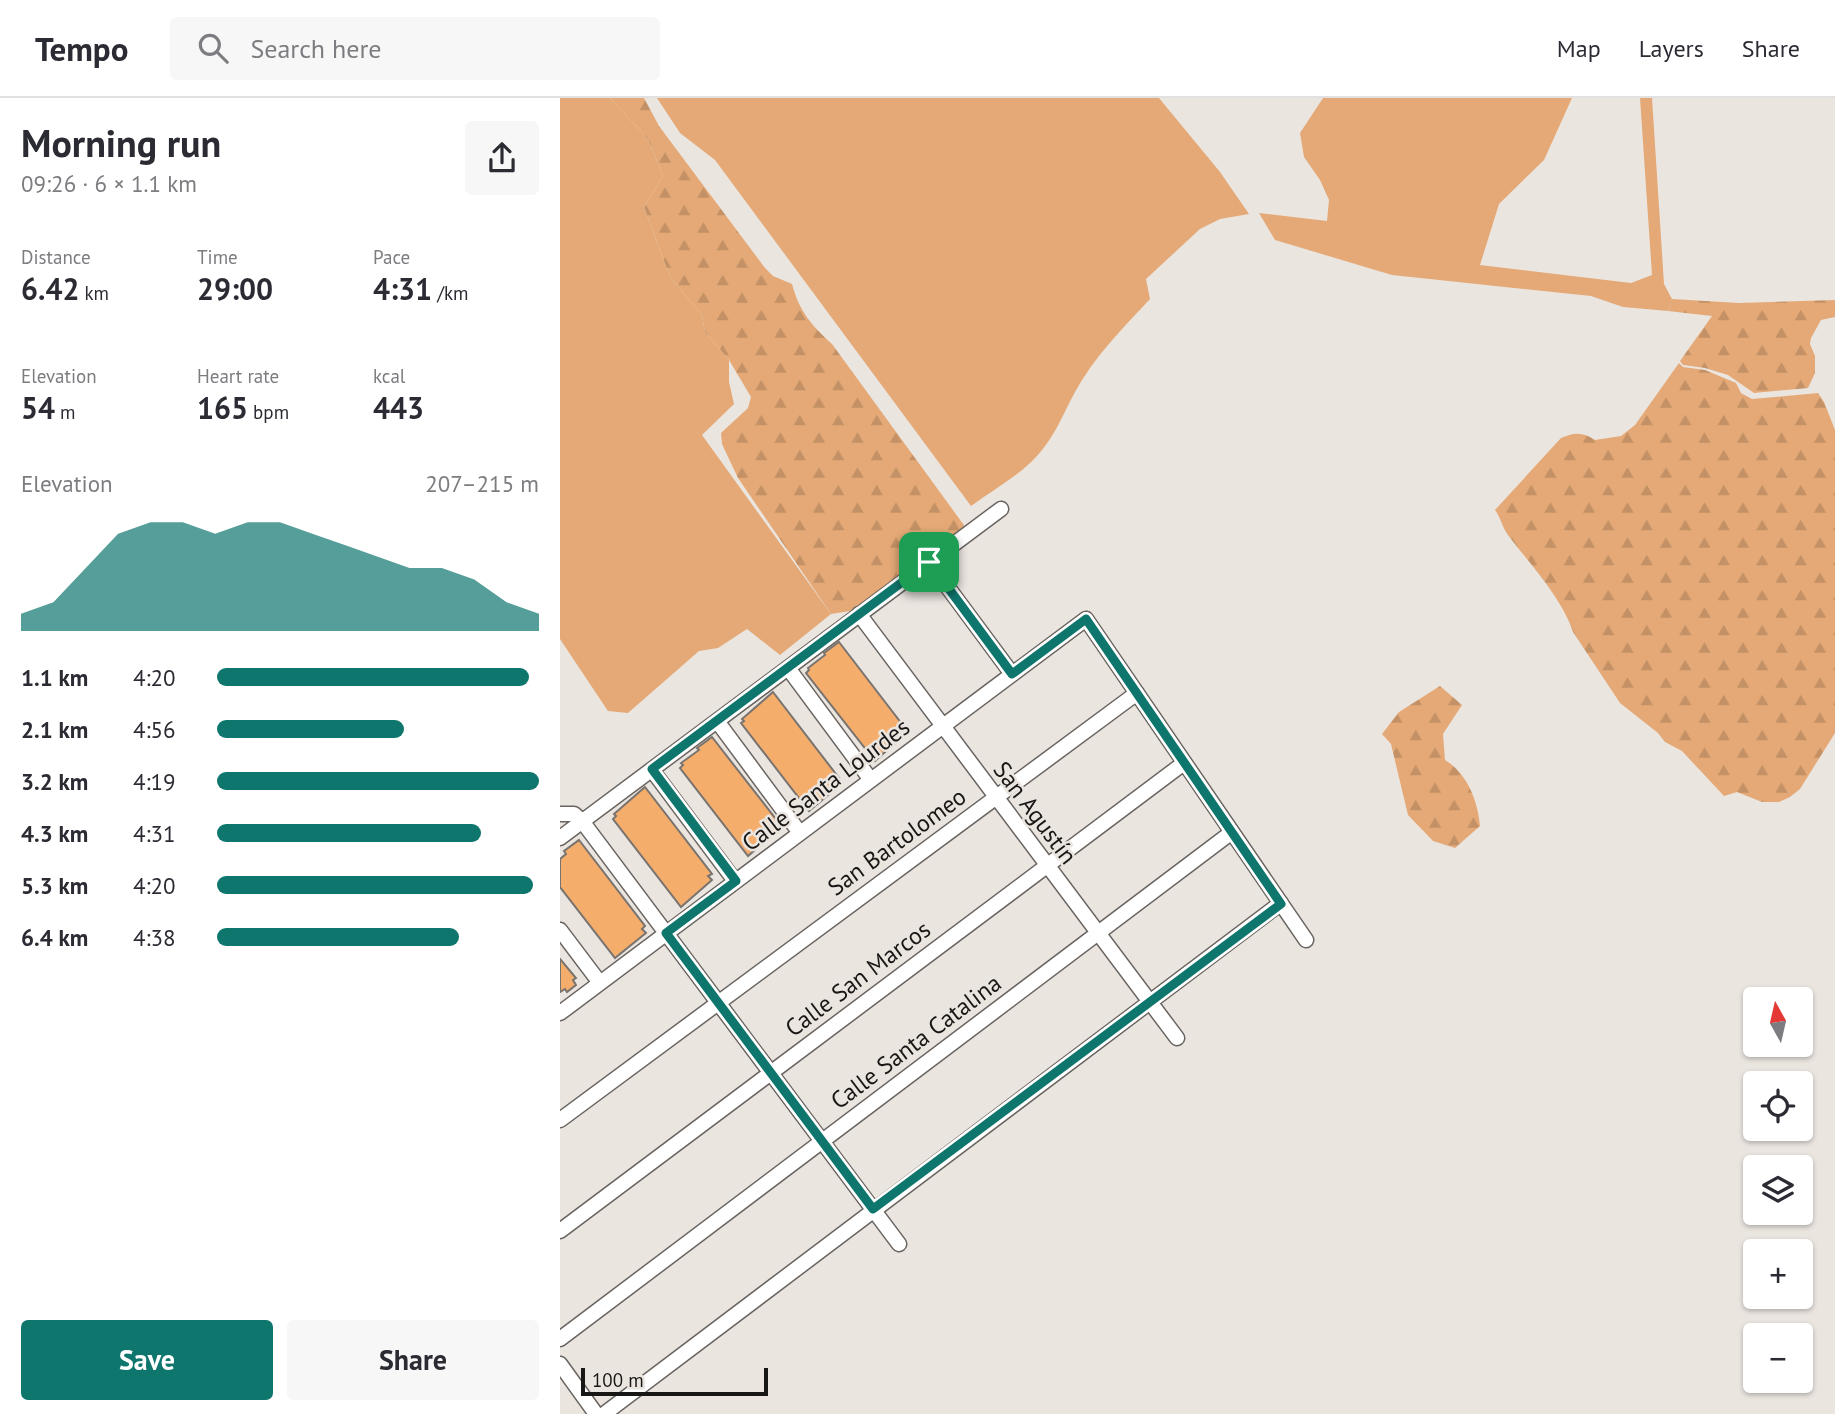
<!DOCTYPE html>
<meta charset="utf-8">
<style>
body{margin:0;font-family:"PT Sans",sans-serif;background:#f7f7f7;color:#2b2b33;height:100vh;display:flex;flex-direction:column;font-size:26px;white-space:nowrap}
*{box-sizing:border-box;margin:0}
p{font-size:23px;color:#7c7c81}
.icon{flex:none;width:38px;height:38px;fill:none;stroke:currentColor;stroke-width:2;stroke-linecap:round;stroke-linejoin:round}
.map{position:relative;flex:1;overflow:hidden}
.drawer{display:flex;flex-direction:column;background:#fff;width:560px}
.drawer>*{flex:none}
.needle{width:46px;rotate:352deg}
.buttons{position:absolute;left:1183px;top:889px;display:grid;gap:14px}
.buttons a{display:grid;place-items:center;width:70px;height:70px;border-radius:7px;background:#fff;box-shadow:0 2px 5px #0004;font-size:35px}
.scale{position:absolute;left:21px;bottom:18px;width:187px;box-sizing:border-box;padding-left:7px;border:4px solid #191715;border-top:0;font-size:19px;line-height:24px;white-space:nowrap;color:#191715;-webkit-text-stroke:5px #ebe5e0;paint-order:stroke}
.pin{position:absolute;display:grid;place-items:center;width:60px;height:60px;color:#fff;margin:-30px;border-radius:14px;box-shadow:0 4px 10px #0006}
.round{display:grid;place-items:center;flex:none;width:74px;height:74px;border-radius:7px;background:#f7f7f7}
.overview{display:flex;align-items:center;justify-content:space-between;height:119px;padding:0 21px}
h1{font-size:38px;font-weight:600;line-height:52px}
.stats{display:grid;grid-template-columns:repeat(3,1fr);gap:10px;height:119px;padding:7px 21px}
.stats div{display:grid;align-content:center}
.stats b{font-size:30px;font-weight:600}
.stats small{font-size:19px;font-weight:400}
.stats p{font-size:19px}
.chart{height:196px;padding:14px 21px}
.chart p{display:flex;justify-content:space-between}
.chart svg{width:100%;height:126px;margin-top:7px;fill:#0f766e;opacity:.7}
.primary-button{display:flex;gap:14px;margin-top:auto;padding:14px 21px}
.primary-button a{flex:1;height:80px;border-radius:7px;background:#0f766e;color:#fff;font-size:28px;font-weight:600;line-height:80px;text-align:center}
.primary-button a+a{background:#f7f7f7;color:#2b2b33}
ul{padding:0 21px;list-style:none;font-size:23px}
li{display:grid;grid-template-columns:112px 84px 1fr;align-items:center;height:52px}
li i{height:18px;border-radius:9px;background:#0f766e}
header{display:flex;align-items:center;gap:42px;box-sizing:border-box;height:98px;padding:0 35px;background:#fff;border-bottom:2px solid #e1e1e2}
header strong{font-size:33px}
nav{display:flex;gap:38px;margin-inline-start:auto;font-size:24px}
.search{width:490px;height:63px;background:#f7f7f7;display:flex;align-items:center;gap:18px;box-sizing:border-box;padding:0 24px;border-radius:7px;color:#7c7c81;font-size:26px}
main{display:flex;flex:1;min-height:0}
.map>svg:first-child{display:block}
</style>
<header>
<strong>Tempo</strong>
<div class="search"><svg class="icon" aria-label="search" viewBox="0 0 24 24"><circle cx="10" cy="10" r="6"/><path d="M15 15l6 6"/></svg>Search here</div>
<nav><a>Map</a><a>Layers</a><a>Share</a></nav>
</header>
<main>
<section class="drawer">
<div class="overview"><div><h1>Morning run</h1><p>09:26 · 6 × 1.1 km</p></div><a class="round"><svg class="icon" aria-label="share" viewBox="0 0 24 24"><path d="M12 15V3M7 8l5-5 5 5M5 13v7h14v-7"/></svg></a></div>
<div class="stats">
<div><p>Distance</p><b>6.42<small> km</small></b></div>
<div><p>Time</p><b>29:00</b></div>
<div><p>Pace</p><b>4:31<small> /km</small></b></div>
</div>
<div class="stats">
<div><p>Elevation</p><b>54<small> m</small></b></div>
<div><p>Heart rate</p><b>165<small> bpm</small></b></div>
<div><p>kcal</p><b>443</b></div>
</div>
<div class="chart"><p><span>Elevation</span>207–215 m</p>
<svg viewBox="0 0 160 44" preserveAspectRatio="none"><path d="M0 44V38L10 34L20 22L30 10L40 6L50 6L60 10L70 6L80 6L90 10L100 14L110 18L120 22L130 22L140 26L150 34L160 38V44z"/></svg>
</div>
<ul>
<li><b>1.1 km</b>4:20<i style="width:97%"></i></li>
<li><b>2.1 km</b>4:56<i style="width:58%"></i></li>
<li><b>3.2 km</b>4:19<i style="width:100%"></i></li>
<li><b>4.3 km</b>4:31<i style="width:82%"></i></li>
<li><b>5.3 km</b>4:20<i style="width:98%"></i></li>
<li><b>6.4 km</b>4:38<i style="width:75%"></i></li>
</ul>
<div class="primary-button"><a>Save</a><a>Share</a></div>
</section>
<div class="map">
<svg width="1275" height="1316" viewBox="0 0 1275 1316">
<defs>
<pattern id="forest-firs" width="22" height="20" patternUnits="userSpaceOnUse" patternTransform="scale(1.75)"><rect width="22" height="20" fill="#e4a976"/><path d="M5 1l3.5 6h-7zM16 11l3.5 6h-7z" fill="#c39165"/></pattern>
</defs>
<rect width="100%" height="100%" fill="#ebe5e0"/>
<path fill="#e4a976" d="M0 0H50L88 41 103 78 84 109 110 179 142 217 145 234 169 262V284L174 306 142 337 271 516 220 557 187 531 158 550 139 553 68 615 48 613 0 541Z
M97 0H599L660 74 689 116 660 121 640 131 586 181 590 201C563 230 534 259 515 294 502 318 496 337 476 359 460 377 431 393 411 408L155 62 120 35Z
M763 0H1012L984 62 939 106 920 167 1071 185 1092 177 1080 0H1092L1104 186 1112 201 1108 213 1063 209 1031 198 832 177 715 142 699 115 767 123 769 102 760 82 744 59 740 35Z"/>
<path fill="url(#forest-firs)" d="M50 0H84L99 28 205 170 213 178 232 186C239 213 252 228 272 246L406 430 296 512 271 516 178 380 162 346 161 335 188 310 191 299 169 262 145 234 142 217 110 179 84 109 103 78 88 41Z
M1112 201 1179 205 1275 202V219L1261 222 1251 240 1250 246 1255 258V275L1248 290 1194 295 1168 277 1145 270 1123 267 1120 263 1152 218 1108 213Z
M1119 265 1123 269 1145 272 1176 285 1181 295 1192 301 1258 295 1264 304 1275 332V635L1240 691 1230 699 1219 704H1202L1177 694 1164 698 1122 653 1105 644 1098 635 1060 605 1013 534C1002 500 969 465 948 437 942 429 941 420 935 412L1001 340C1015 334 1023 334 1035 342L1061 338 1075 327Z
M880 588 902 607 883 636 885 662C907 675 918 703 920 728L895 750 873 743 848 717 831 646 822 636 839 614Z"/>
<path fill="#f5ad6c" stroke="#78736f" stroke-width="2" d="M279 544 345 630 342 632 345 636 315 663 246 575 249 572 248 570 265 557 264 555Z
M213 594 279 680 276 682 280 687 249 713 181 625 184 623 182 621Z
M152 639 219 725 216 727 219 731 188 758 120 670 123 667 121 665 139 652 137 650Z
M85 689 152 776 148 778 152 782 121 809 53 721 56 718 54 716Z
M19 742 85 828 82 831 86 835 55 860 0 789V761L6 756 4 753Z
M0 861 16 880 13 882 16 887 7 894 5 891 0 894Z"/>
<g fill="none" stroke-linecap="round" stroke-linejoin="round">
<defs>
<path id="minor" d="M369 464 452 576
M299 516 617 940
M228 570 311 682
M157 623 240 735
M92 672 175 783
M0 716H14L22 723 339 1146
M0 740 441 411
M0 832 40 885
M0 915 526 521 746 842
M0 1022 577 595
M0 1133 624 665
M0 1241 672 734
M0 1266 36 1316
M44 1316 721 805"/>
</defs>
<use href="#minor" stroke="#696460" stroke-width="17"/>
<use href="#minor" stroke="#fff" stroke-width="14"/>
</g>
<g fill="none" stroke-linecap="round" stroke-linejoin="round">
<defs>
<path id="route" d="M369 464 452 576 526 521 721 806 313 1111 106 835 176 783 92 671Z"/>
</defs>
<use href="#route" stroke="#fff" stroke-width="14"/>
<use href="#route" stroke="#0f766e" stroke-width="9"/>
</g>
<g text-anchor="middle" stroke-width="5" stroke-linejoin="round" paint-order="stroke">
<g font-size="24" fill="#191715" stroke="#ebe5e0">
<text transform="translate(266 687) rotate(-37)" y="8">Calle Santa Lourdes</text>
<text transform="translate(475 715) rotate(53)" y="8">San Agustín</text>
<text transform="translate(337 744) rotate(-36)" y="8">San Bartolomeo</text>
<text transform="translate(298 881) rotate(-37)" y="8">Calle San Marcos</text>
<text transform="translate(356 944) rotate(-37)" y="8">Calle Santa Catalina</text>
</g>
</g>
</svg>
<div class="buttons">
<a><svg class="needle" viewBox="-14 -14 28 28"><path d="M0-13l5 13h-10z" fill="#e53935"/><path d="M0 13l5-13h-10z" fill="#7c7c81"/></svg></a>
<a><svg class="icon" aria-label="locate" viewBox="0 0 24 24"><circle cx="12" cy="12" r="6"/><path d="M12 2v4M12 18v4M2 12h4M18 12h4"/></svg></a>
<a><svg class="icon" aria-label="layers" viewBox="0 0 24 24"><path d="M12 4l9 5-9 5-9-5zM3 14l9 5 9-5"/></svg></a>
<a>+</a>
<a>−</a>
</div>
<div class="scale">100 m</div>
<div class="pin" style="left:369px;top:464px;background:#1e9e55"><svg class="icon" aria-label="arrive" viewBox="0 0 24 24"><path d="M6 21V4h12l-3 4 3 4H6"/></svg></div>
</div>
</main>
